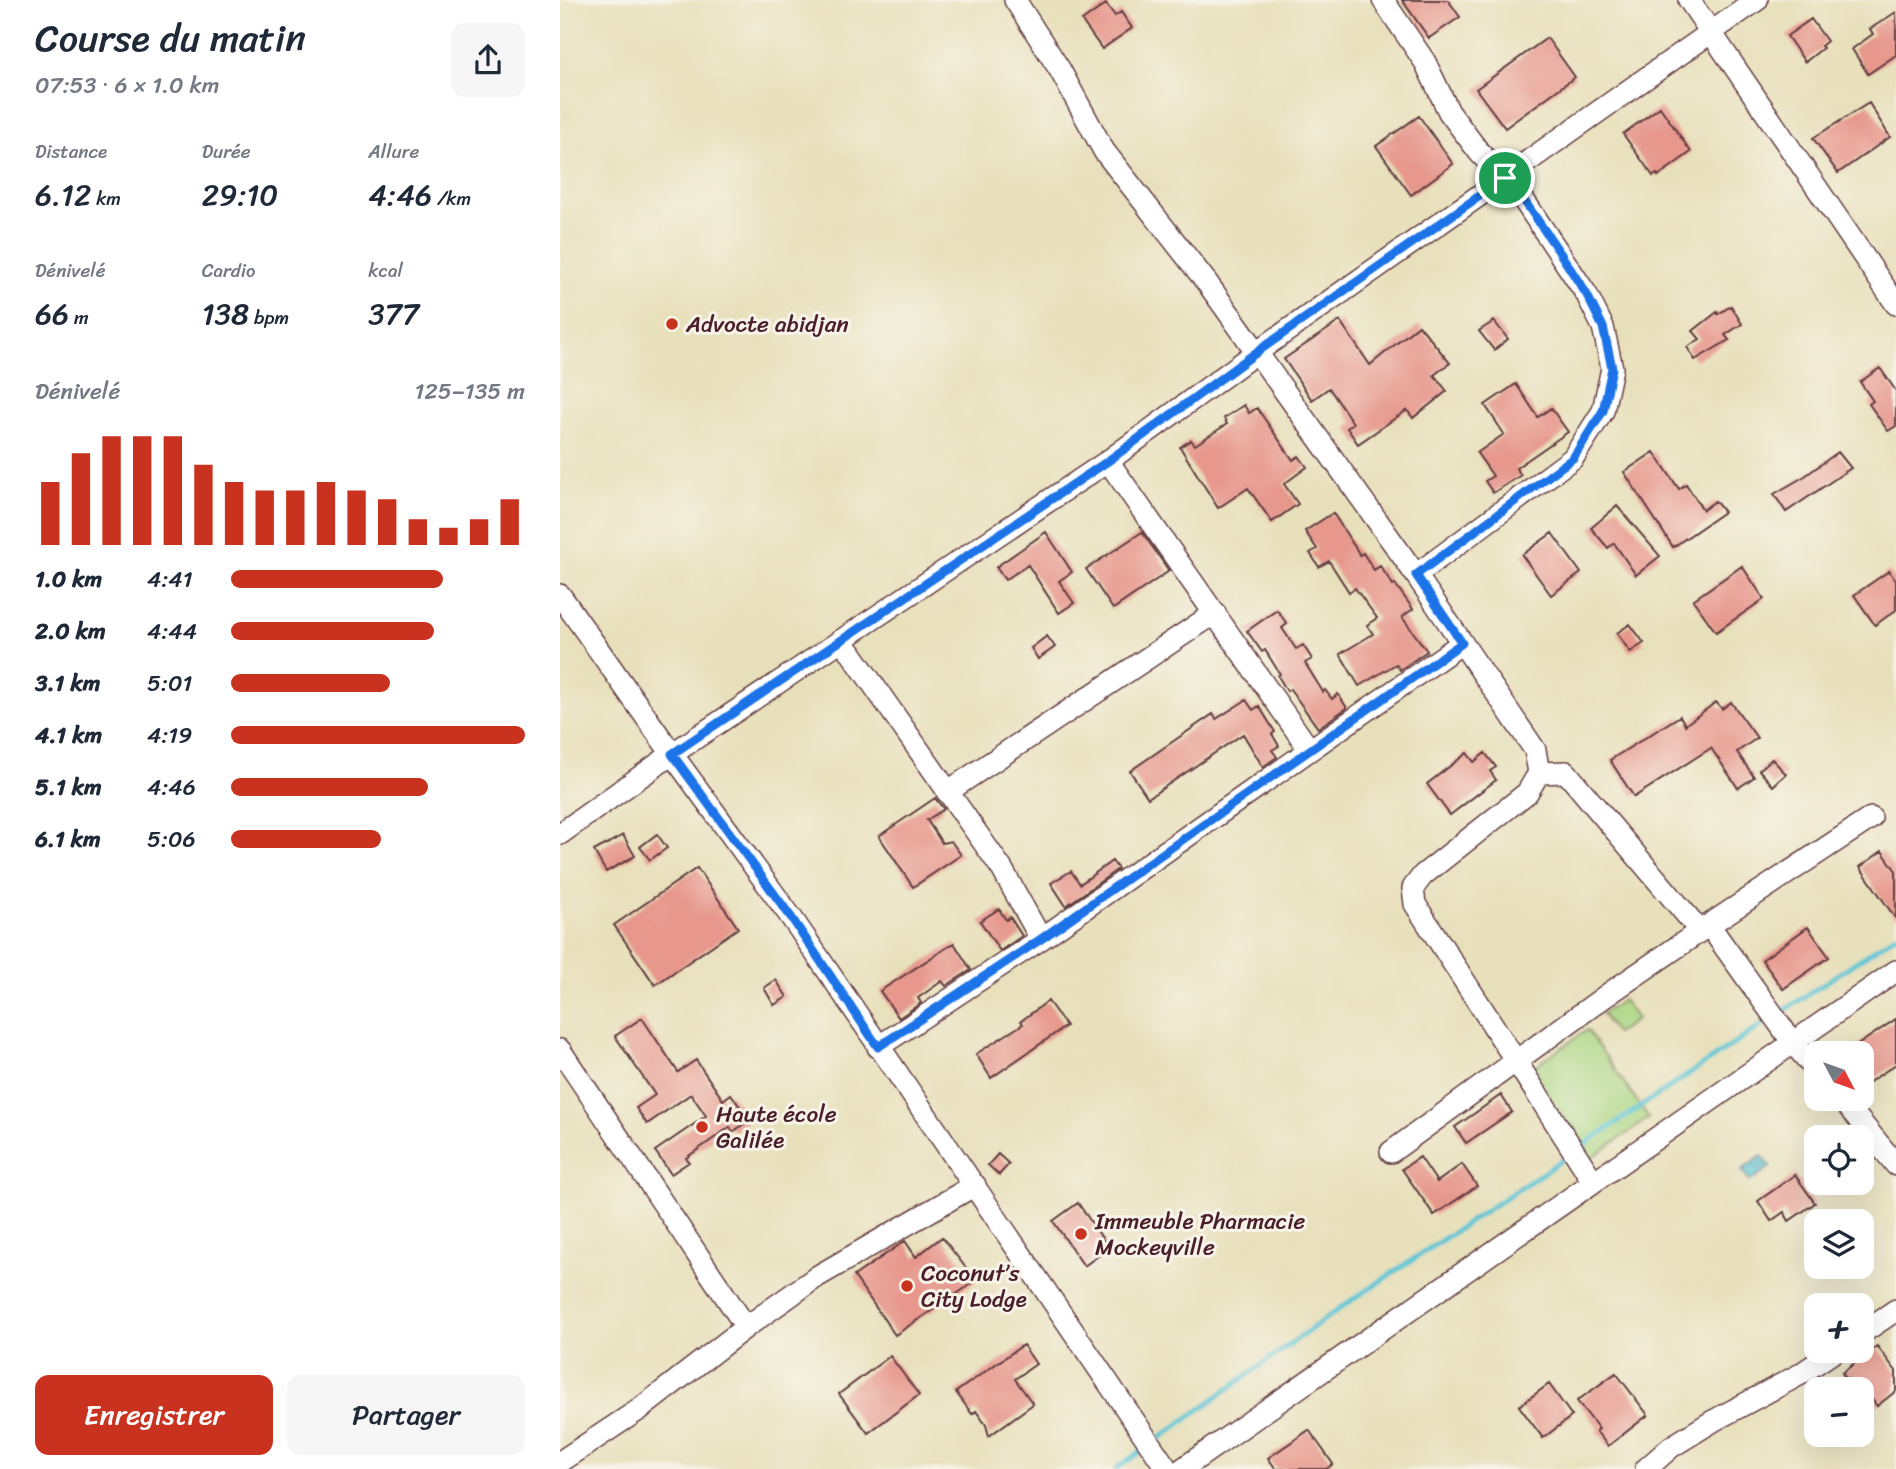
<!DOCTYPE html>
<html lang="fr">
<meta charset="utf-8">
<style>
body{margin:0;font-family:Sriracha,sans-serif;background:#f6f6f7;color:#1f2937;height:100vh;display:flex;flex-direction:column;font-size:26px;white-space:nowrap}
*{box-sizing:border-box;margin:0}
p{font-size:23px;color:#747a83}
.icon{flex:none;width:38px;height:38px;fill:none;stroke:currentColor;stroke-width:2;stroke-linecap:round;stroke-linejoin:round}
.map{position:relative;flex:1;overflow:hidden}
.panel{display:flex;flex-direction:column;background:#fff;width:560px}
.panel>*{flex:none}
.needle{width:46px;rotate:131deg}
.fabs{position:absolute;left:1244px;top:1041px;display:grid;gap:14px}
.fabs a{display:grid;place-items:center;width:70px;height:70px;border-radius:14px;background:#fff;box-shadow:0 7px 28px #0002;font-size:35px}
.pin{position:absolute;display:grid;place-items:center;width:60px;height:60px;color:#fff;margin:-30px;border:4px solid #fff;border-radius:50%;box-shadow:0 2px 7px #0007}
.round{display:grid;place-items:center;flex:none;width:74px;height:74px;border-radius:14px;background:#f6f6f7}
.headline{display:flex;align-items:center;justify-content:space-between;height:119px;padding:0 35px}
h1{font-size:38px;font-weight:600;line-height:52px}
.stats{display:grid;grid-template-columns:repeat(3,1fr);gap:10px;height:119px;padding:7px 35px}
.stats div{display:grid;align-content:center}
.stats b{font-size:30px;font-weight:600}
.stats small{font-size:19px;font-weight:400}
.stats p{font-size:19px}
.chart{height:196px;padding:14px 35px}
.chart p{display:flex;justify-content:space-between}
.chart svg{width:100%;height:126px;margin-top:7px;stroke:#c8321e;stroke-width:6}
.primary-button{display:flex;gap:14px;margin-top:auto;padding:14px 35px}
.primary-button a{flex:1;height:80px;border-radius:14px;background:#c8321e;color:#fff;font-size:28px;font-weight:600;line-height:80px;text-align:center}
.primary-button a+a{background:#f6f6f7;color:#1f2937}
ul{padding:0 35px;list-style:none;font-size:23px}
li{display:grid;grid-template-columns:112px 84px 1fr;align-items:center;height:52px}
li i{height:18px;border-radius:9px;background:#c8321e}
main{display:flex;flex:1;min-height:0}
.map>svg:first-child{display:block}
</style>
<main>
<section class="panel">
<div class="headline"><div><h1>Course du matin</h1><p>07:53 · 6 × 1.0 km</p></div><a class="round"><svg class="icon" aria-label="share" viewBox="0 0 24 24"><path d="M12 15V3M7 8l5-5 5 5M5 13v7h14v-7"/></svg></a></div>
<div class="stats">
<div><p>Distance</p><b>6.12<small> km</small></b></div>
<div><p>Durée</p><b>29:10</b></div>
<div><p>Allure</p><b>4:46<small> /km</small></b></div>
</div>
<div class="stats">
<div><p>Dénivelé</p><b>66<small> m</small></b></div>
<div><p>Cardio</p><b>138<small> bpm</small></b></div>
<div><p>kcal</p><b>377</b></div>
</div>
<div class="chart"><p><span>Dénivelé</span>125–135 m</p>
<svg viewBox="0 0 160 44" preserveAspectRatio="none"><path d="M5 44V22M15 44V12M25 44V6M35 44V6M45 44V6M55 44V16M65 44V22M75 44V25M85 44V25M95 44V22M105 44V25M115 44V28M125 44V35M135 44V38M145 44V35M155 44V28"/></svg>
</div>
<ul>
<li><b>1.0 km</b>4:41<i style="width:72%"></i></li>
<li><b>2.0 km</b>4:44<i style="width:69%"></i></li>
<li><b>3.1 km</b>5:01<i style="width:54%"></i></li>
<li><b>4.1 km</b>4:19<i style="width:100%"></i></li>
<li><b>5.1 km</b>4:46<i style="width:67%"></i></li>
<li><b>6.1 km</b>5:06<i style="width:51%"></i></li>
</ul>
<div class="primary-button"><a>Enregistrer</a><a>Partager</a></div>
</section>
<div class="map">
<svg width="1336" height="1469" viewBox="0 0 1336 1469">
<defs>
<pattern id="water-waves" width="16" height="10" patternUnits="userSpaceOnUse" patternTransform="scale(1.75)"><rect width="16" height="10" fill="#5ac5d5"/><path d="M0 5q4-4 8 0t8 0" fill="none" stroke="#4c9fad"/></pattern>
</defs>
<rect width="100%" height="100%" fill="#f7f3e8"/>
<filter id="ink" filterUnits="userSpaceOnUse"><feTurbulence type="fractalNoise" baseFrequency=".0143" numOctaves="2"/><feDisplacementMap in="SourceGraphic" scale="14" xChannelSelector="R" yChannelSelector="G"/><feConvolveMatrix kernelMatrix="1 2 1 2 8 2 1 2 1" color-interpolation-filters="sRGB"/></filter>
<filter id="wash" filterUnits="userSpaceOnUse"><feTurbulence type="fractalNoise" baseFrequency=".00686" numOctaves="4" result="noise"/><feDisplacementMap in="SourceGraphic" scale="28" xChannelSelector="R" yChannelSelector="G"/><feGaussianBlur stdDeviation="1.57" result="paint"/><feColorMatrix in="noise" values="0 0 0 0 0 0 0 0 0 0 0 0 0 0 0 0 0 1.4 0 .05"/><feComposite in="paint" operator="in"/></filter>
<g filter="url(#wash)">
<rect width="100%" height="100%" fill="#e8e0bb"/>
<path fill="#abd682" stroke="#7a7a56" stroke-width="2" d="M1063 1000 1077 1019 1056 1034 1042 1014Z
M1027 1030 1089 1118 1031 1158 969 1070Z"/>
<path fill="url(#water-waves)" stroke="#527280" stroke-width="2" d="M1202 1156 1210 1167 1190 1181 1182 1170Z"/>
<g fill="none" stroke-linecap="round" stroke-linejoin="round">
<path stroke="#5ac5d5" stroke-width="5" d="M1219 1014 1336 935
M1019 1148 1211 1019
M596 1441 783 1306 1011 1154
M556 1469 588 1446"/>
</g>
<g id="blocks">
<path fill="#e7978c" d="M842 0H888L900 17 869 38Z
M546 4 555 16 561 12 572 28 542 49 522 21Z
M1336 12V55L1308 74 1292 49 1313 34 1310 29Z
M1251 19 1267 41 1261 46 1263 48 1245 62 1227 36Z
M987 38 1015 77 945 128 916 89Z
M1309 103 1330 137 1278 173 1253 138Z
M1100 107 1131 152 1098 176 1097 174 1093 176 1063 134Z
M859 116 893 164 851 195 816 146Z
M1171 306 1182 324 1165 335 1169 340 1135 360 1127 347 1140 339 1133 331 1157 312 1158 314Z
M780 321 810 365 859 325 890 363 874 375 887 391 853 418 847 410 798 444 787 428 793 423 769 388 752 400 724 359Z
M934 321 948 339 934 350 919 331Z
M1320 368 1336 391V426L1328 431 1309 404 1313 401 1300 382Z
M956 384 978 417 991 408 1008 432 956 468 961 475 933 493 925 481 933 476 917 453 944 434 925 405Z
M684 405 689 413 697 408 733 460 739 456 747 467 724 484 738 504 712 522 688 488 658 508 620 447 631 440 635 445 667 424 664 418Z
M1094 452 1119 489 1126 484 1143 510 1155 501 1164 512 1113 547 1064 472Z
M1278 452 1291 468 1226 512 1214 494 1245 476Z
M1057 506 1100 556 1076 575 1054 543 1048 548 1031 528Z
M773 513 800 555 803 553 814 570 820 566 833 585 835 584 853 609 842 617 867 651 840 670 836 664 799 686 780 654 813 634 807 625 817 618 795 588 789 592 769 561 759 567 750 553 757 549 745 531Z
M486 532 512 572 499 581 514 603 499 613 468 565 445 580 436 567Z
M582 532 609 571 553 609 526 569Z
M992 533 1021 573 991 595 962 555Z
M1182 566 1204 599 1156 632 1133 600Z
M1329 571 1336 581V610L1315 625 1294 595Z
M717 610 727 624 722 628 736 649 743 645 752 659 745 663 763 692 765 690 772 699 778 694 787 708 758 728 730 689 727 691 718 676 720 674 705 650 702 652 687 631Z
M1070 624 1084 643 1070 652 1057 633Z
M487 636 495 647 478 659 471 648Z
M686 700 693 710 699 706 715 732 712 734 719 746 712 750 717 757 703 767 683 734 588 798 570 771 653 714 656 719Z
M1156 702 1162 709 1171 702 1197 738 1177 752 1194 777 1178 788 1151 748 1074 797 1050 760 1120 716 1125 725Z
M907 753 914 762 925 753 936 767 930 771 936 780 890 815 867 784Z
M1212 759 1226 774 1213 786 1199 770Z
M375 798 384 809 367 820 382 843 391 841 401 855 353 887 319 836Z
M97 834 107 848 90 860 80 847Z
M63 835 75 856 46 872 34 851Z
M1322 851 1336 871V919L1300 867Z
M552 861 558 869 506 906 491 883 511 871 520 884Z
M137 868 178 928 95 985 54 925Z
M439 909 446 920 450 917 462 936 440 951 420 921Z
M1248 927 1269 957 1223 989 1202 960Z
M394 943 411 970 386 986 382 981 358 998 361 1003 339 1018 320 991Z
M216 980 227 997 214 1005 204 988Z
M488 1001 506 1026 431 1078 416 1054 463 1024 461 1021Z
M82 1018 118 1072 136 1060 163 1100 171 1094 189 1120 173 1132 170 1127 126 1158 129 1162 111 1174 95 1151 146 1116 131 1094 87 1124 76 1108 95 1095 55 1036Z
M1336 1019V1064L1302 1087V1054H1284Z
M941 1095 952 1112 906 1143 895 1127Z
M438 1154 449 1164 439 1175 428 1165Z
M860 1157 877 1182 902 1164 917 1186 874 1215 842 1169Z
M1235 1175 1255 1203 1229 1221 1224 1212 1211 1221 1198 1201Z
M518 1203 549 1248 524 1266 493 1221Z
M382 1237 416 1281 335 1335 294 1276 345 1241 356 1257Z
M463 1345 476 1364 455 1379 473 1404 429 1436 426 1425 416 1411 412 1414 396 1392Z
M1317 1346 1336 1371V1391L1317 1406 1308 1394 1302 1398V1390H1295L1282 1373Z
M330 1356 359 1395 308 1433 279 1394Z
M1056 1373 1088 1415 1048 1446 1036 1431 1039 1429 1017 1401Z
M989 1384 1012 1416 983 1438 959 1406Z
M749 1430 773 1464 766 1469H716L708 1458Z"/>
</g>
</g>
<g filter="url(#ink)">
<use href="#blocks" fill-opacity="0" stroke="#623c41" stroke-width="2"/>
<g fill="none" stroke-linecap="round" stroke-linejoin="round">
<defs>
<path id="minor" d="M455 0 500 70 544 151 648 284 856 575 975 750 979 773 967 793 863 875 853 888 855 904 1033 1181
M823 0 865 62 889 112 919 152 963 199 1027 295 1043 327 1052 368 1043 411 1013 458 856 575
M1129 0 1336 304
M548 461 749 749
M0 595 112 754 231 917 607 1469
M282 640 442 869 481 939
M979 773 1006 772 1140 931
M387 792 655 613
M0 834 112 754 548 461 697 352 1197 0
M1149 925 1233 1043 1256 1070
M318 1047 481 939 902 643
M0 1050 186 1327
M1282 1099 1336 1165
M831 1152 1047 995 1149 925 1311 818
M1302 1333 1336 1310
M0 1462 80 1409 186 1327 258 1276 415 1185
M622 1469 1336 971
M1086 1469 1111 1447 1153 1421 1239 1375 1275 1351"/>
</defs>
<use href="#minor" stroke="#623c41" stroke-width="24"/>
<use href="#minor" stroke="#fff" stroke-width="21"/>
</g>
</g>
<g fill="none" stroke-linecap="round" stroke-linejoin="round" filter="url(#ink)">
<defs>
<path id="route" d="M945 178 963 199 1000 253 1027 295 1043 327 1052 368 1043 411 1013 458 856 575 902 643 481 939 318 1047 231 917 112 754 548 461 697 352Z"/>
</defs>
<use href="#route" stroke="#fff" stroke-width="14"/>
<use href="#route" stroke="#1a73e8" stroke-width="9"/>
</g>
<g fill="#c8321e" stroke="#f7f3e8" stroke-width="2.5">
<circle cx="112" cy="324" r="7"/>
<circle cx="142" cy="1127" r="7"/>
<circle cx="521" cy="1234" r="7"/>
<circle cx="347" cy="1286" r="7"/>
</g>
<g text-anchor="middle" stroke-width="6" stroke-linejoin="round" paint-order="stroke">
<g font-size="23" fill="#4a1f2b" stroke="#f7f3e8" text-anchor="start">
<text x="126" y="332">Advocte abidjan</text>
<text x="156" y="1122">Haute école<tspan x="156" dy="26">Galilée</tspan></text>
<text x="535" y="1229">Immeuble Pharmacie<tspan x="535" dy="26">Mockeyville</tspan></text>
<text x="361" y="1281">Coconut’s<tspan x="361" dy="26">City Lodge</tspan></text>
</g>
</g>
</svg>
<div class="fabs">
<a><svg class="needle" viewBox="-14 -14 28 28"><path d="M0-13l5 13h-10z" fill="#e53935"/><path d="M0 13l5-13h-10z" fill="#747a83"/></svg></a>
<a><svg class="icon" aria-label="locate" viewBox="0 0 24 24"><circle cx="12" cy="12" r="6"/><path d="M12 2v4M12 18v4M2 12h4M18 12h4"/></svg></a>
<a><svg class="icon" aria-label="layers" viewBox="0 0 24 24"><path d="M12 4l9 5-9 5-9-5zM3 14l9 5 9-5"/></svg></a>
<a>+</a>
<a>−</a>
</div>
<div class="pin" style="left:945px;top:178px;background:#1e9e55"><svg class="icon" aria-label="arrive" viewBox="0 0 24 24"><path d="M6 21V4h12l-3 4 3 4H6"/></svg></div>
</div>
</main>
